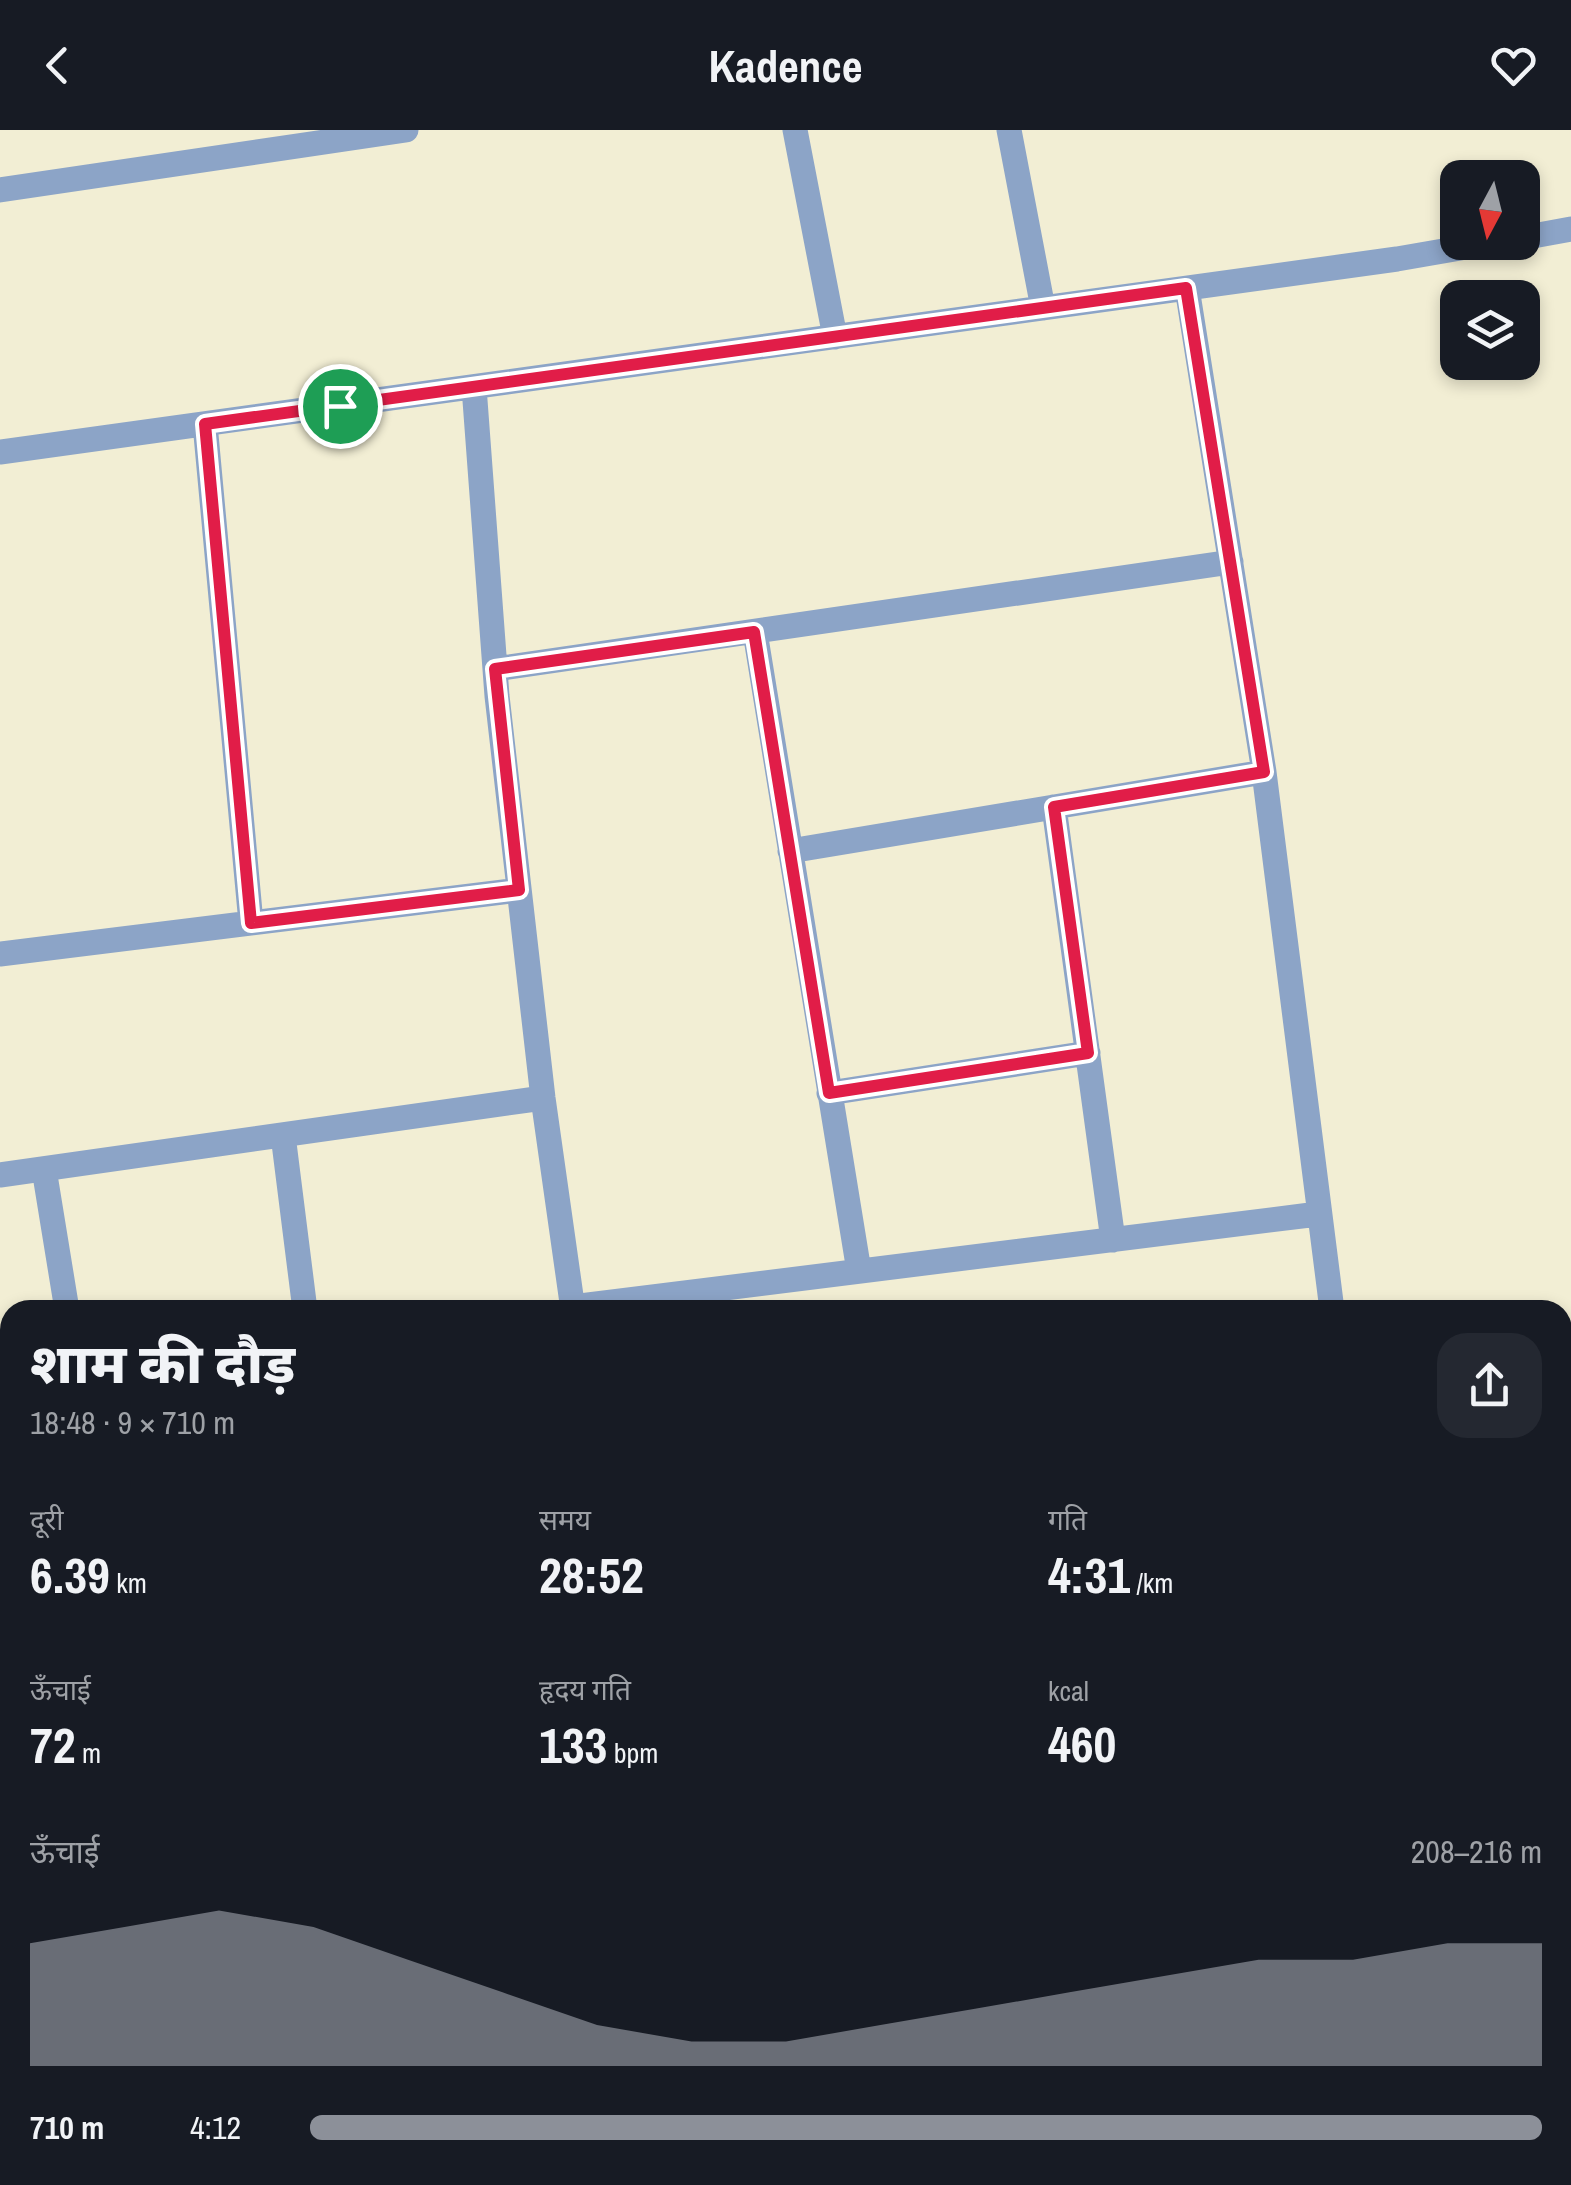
<!DOCTYPE html>
<html lang="hi">
<meta charset="utf-8">
<style>
body{margin:0;font-family:"Archivo Narrow","Noto Sans Devanagari",sans-serif;background:#242831;color:#f1f3f6;height:100vh;display:flex;flex-direction:column;font-size:38px;white-space:nowrap}
*{box-sizing:border-box;margin:0}
p{font-size:32px;color:#9ea1a6}
.icon{flex:none;width:55px;height:55px;fill:none;stroke:currentColor;stroke-width:2;stroke-linecap:round;stroke-linejoin:round}
.map{position:relative;flex:1;overflow:hidden}
.sheet{position:absolute;left:0px;top:1170px;width:1572px;height:885px;display:flex;flex-direction:column;background:#171b24;border-radius:30px 30px 0 0;box-shadow:0 5px 15px #0003}
.sheet>*{flex:none}
.needle{width:65px;rotate:187deg}
.buttons{position:absolute;left:1440px;top:30px;display:grid;gap:20px}
.buttons a{display:grid;place-items:center;width:100px;height:100px;border-radius:20px;background:#171b24;box-shadow:0 5px 15px #0003;font-size:50px}
.pin{position:absolute;display:grid;place-items:center;width:85px;height:85px;color:#fff;margin:-42px;border:5px solid #fff;border-radius:50%;box-shadow:0 2px 10px #0007}
.round{display:grid;place-items:center;flex:none;width:105px;height:105px;border-radius:30px;background:#242831}
.headline{display:flex;align-items:center;justify-content:space-between;height:170px;padding:0 30px}
h1{font-size:55px;font-weight:800;line-height:75px}
.metrics{display:grid;grid-template-columns:repeat(3,1fr);gap:15px;height:170px;padding:10px 30px}
.metrics div{display:grid;align-content:center}
.metrics b{font-size:50px;font-weight:800}
.metrics small{font-size:28px;font-weight:400}
.metrics p{font-size:28px}
.chart{height:280px;padding:20px 30px}
.chart p{display:flex;justify-content:space-between}
.chart svg{width:100%;height:180px;margin-top:10px;fill:#8c9099;opacity:.7}
ul{padding:0 30px;list-style:none;font-size:32px}
li{display:grid;grid-template-columns:160px 120px 1fr;align-items:center;height:75px}
li i{height:25px;border-radius:12px;background:#8c9099}
header{display:flex;justify-content:space-between;align-items:center;height:130px;padding:0 30px;background:#171b24;font-size:45px;font-weight:800}
.map>svg:first-child{display:block}
</style>
<header><svg class="icon" aria-label="back" viewBox="0 0 24 24"><path d="M15 5l-7 7 7 7"/></svg>Kadence<svg class="icon" aria-label="heart" viewBox="0 0 24 24"><path d="M12 20l-8-8c-3-5 5-10 8-4 3-6 11-1 8 4z"/></svg></header>
<div class="map">
<svg width="1571" height="2055" viewBox="0 0 1571 2055">
<rect width="100%" height="100%" fill="#f2eed4"/>
<g fill="none" stroke-linecap="round" stroke-linejoin="round">
<path stroke="#8ca4c7" stroke-width="25" d="M795 0 835 207
M1009 0 1043 178
M0 60 406 0
M1522 108 1571 99
M1187 158 1264 642 1332 1180
M474 257 497 566 543 968 573 1180
M205 294 251 793
M0 322 1397 129 1495 112
M755 502 859 1141
M495 539 1231 432
M1054 677 1113 1110
M790 721 1264 642
M0 824 519 760
M829 963 1088 923
M283 1005 305 1180
M44 1039 67 1180
M0 1045 543 968
M572 1177 1318 1084
M0 1471 10 1470
M0 1694 10 1692
M143 2045 144 2055
M390 2045V2055
M680 2045 681 2055
M1436 2045 1437 2055
M754 2055 829 2045"/>
</g>
<g fill="none" stroke-linecap="round" stroke-linejoin="round">
<defs>
<path id="route" d="M1186 158 1264 642 1054 677 1088 923 829 963 754 502 495 539 519 760 251 793 205 294Z"/>
</defs>
<use href="#route" stroke="#fff" stroke-width="20"/>
<use href="#route" stroke="#e11d48" stroke-width="12"/>
</g>
</svg>
<div class="buttons">
<a><svg class="needle" viewBox="-14 -14 28 28"><path d="M0-13l5 13h-10z" fill="#e53935"/><path d="M0 13l5-13h-10z" fill="#9ea1a6"/></svg></a>
<a><svg class="icon" aria-label="layers" viewBox="0 0 24 24"><path d="M12 4l9 5-9 5-9-5zM3 14l9 5 9-5"/></svg></a>
</div>
<div class="pin" style="left:340px;top:276px;background:#1e9e55"><svg class="icon" aria-label="arrive" viewBox="0 0 24 24"><path d="M6 21V4h12l-3 4 3 4H6"/></svg></div>
<section class="sheet">
<div class="headline"><div><h1>शाम की दौड़</h1><p>18:48 · 9 × 710 m</p></div><a class="round"><svg class="icon" aria-label="share" viewBox="0 0 24 24"><path d="M12 15V3M7 8l5-5 5 5M5 13v7h14v-7"/></svg></a></div>
<div class="metrics">
<div><p>दूरी</p><b>6.39<small> km</small></b></div>
<div><p>समय</p><b>28:52</b></div>
<div><p>गति</p><b>4:31<small> /km</small></b></div>
</div>
<div class="metrics">
<div><p>ऊँचाई</p><b>72<small> m</small></b></div>
<div><p>हृदय गति</p><b>133<small> bpm</small></b></div>
<div><p>kcal</p><b>460</b></div>
</div>
<div class="chart"><p><span>ऊँचाई</span>208–216 m</p>
<svg viewBox="0 0 160 44" preserveAspectRatio="none"><path d="M0 44V14L10 10L20 6L30 10L40 18L50 26L60 34L70 38L80 38L90 34L100 30L110 26L120 22L130 18L140 18L150 14L160 14V44z"/></svg>
</div>
<ul>
<li><b>710 m</b>4:12<i style="width:100%"></i></li>
</ul>
</section>
</div>
